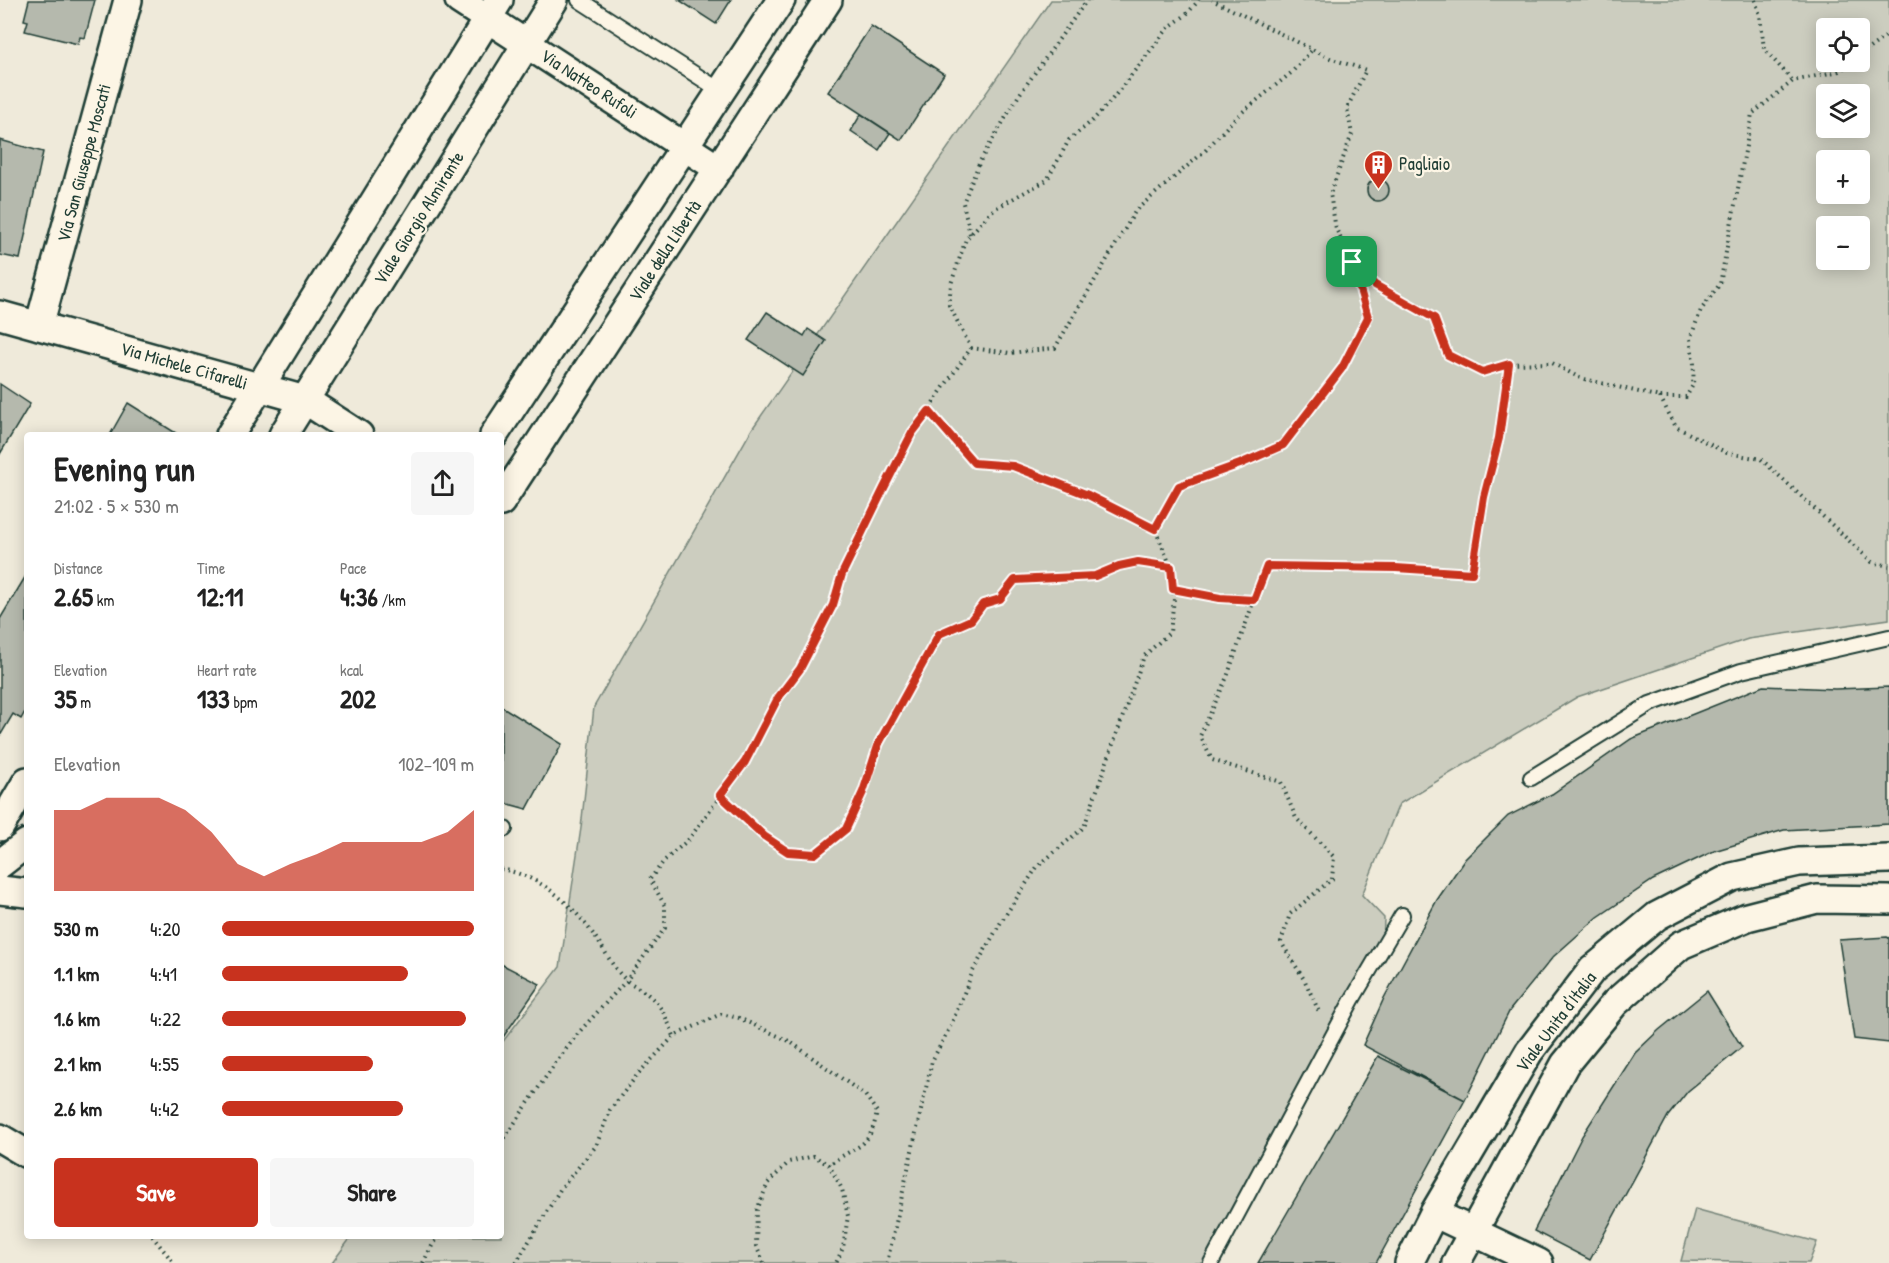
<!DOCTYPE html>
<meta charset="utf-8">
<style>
body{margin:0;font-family:"Patrick Hand",sans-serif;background:#f6f6f6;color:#222;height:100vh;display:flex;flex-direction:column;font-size:22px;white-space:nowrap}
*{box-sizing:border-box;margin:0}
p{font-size:20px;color:#767676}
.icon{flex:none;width:33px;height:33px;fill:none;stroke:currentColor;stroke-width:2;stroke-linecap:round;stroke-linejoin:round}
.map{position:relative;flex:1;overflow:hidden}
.panel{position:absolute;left:24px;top:432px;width:480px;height:807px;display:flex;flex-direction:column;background:#fff;border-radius:6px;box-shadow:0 3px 15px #0003}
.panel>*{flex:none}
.tools{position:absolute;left:1816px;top:18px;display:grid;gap:12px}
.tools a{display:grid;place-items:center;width:54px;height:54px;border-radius:6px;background:#fff;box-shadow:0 3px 15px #0003;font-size:30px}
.pin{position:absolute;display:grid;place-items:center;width:51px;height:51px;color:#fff;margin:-26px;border-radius:12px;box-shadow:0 3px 9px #0006}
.round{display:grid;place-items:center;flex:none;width:63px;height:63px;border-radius:6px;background:#f6f6f6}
.overview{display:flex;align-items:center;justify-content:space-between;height:102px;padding:0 30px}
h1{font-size:33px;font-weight:700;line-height:45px}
.stats{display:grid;grid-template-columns:repeat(3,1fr);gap:9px;height:102px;padding:6px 30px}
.stats div{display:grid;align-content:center}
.stats b{font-size:26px;font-weight:700}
.stats small{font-size:16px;font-weight:400}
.stats p{font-size:16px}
.chart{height:168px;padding:12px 30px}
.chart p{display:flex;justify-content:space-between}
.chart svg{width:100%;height:108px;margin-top:6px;fill:#c8321e;opacity:.7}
.primary-button{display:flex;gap:12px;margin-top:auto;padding:12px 30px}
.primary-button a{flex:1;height:69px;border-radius:6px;background:#c8321e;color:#fff;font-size:24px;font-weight:700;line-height:69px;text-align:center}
.primary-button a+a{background:#f6f6f6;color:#222}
ul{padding:0 30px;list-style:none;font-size:20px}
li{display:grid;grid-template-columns:96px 72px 1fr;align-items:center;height:45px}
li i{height:15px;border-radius:8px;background:#c8321e}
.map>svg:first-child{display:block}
</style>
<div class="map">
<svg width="1889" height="1263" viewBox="0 0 1889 1263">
<rect width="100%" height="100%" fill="#efeada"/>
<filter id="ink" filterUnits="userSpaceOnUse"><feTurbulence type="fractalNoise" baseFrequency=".0167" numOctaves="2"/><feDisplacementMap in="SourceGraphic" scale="12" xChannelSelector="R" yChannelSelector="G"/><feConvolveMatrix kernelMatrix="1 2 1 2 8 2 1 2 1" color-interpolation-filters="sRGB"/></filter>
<g filter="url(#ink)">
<path fill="#cccdbf" stroke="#76857a" stroke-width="1.5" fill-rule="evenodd" d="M1051 0H1889V619L1748 639 1577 697 1399 804 1362 895 1384 918 1383 947 1203 1263H332L352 1236H501V1044L560 967 581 828 594 707 752 429ZM1827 28H1860V62H1827ZM1827 94H1860V128H1827ZM1827 160H1860V194H1827ZM1827 226H1860V260H1827Z
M1695 1209 1817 1242 1809 1263 1681 1261Z"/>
<path fill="#b5b9ad" stroke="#1f3d34" stroke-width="1.5" d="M29 0H95L85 38 80 37 78 44 25 31 28 21 24 20Z
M679 0H731L716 24Z
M871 26 944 74 901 140 828 92Z
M861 114 890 133 879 150 851 131Z
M0 140 43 152 20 259 0 255Z
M1367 190a11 11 0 1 1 22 0a11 11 0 1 1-22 0Z
M767 312 804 336 808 329 826 341 803 376 748 340Z
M0 384 30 404 0 454Z
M128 403 179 435H110Z
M27 574V708L21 719 13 714 0 736V619Z
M1763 686 1835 689 1889 687V824L1784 830 1714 851 1653 880 1598 917 1553 957 1510 1010 1465 1100 1363 1045 1384 998 1437 900 1465 859 1508 816 1552 794 1631 739Z
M501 706 562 744 527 809 501 802Z
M1887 937 1889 938V1043L1854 1039 1839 940Z
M501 964 540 984 501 1040Z
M1707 991 1742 1047 1688 1091 1668 1116 1590 1260 1534 1231 1582 1136 1635 1053 1659 1030Z
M1378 1056 1465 1100 1376 1263H1258Z"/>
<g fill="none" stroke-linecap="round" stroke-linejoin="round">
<defs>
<path id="lane" d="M579 0 721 91
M1531 778 1650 704 1741 671 1889 637
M501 828 505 829
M1211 1263 1352 1000 1402 915"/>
<path id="street" d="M459 0 719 169
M0 315 305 400 359 435
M39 326 128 0
M230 435 499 0
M283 435 554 0
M494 435 781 0
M501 502 828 0
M0 827 27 781
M0 864 27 843
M0 890 27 893
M0 1138 27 1154
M1434 1213 1539 1263
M1409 1263 1434 1213 1529 1052 1592 970 1657 916 1732 877 1799 862 1889 859
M1456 1263 1565 1064 1615 1003 1681 945 1747 917 1817 899 1889 900"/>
</defs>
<use href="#lane" stroke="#1f3d34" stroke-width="18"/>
<use href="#street" stroke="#1f3d34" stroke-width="32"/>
<path stroke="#1f3d34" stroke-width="4" stroke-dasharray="1.5 4.5" stroke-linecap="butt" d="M1755 0 1760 15 1764 49 1793 81
M1860 55 1889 34
M970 234 963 203 980 161 1019 95 1087 0
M1354 264 1375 285 1434 318 1448 355 1482 371 1509 364 1552 363 1580 378 1660 397H1686L1693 385 1694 364 1690 339 1701 310 1720 284 1752 114 1793 81 1839 71 1852 62
M971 348 1010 353 1055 348 1136 210 1205 151 1235 118 1291 73 1312 50
M1660 397 1676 427 1727 453 1761 459 1872 562 1889 566
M929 411 973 463 1013 466 1088 495 1155 529
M1173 589 1220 598 1254 600 1267 566 1396 568 1472 573 1484 497 1499 438 1509 364
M1254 600 1227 677 1200 736 1212 760 1281 782 1296 818 1334 857 1332 879 1290 914 1281 942 1305 981 1320 1014
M720 795 764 836 788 853 815 854 845 829 863 792 879 743 939 634 971 620 983 604 1000 599 1015 580 1095 576 1119 566 1138 562 1170 567
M501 869C544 877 574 906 598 941 607 954 613 968 625 979 629 983 635 985 640 989 661 1002 665 1015 674 1036
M501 1143 556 1062 580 1031 626 981 665 928V906L650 879 664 861 689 839 745 762 762 727 779 698 800 669 833 605 842 574 912 433 971 348 949 305 951 284 966 239 994 209 1047 180 1069 140 1092 121 1110 102 1169 27 1186 15 1199 0
M152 1236 174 1263
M423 1263 433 1244 442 1236
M516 1263 561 1188 596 1146 610 1110 638 1074 674 1036 721 1014 739 1018 789 1041 865 1095 877 1112C870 1151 856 1144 829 1165
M764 1263 756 1246 757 1210 768 1183 789 1162 814 1156 829 1165 842 1189 848 1216 843 1248 836 1263
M887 1263 932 1061 951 1025 973 971 1001 922 1037 867 1084 827 1144 656 1170 632 1174 599 1171 567 1155 529 1179 486 1240 464 1283 445 1342 368 1368 317 1352 262 1336 229 1330 194 1352 134 1347 108 1366 70 1332 59 1212 0"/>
<use href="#lane" stroke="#fcf5e5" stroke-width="14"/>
<use href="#street" stroke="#fcf5e5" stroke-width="27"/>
</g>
</g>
<g fill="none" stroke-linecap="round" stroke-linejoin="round" filter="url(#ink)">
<defs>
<path id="route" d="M1352 262 1375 285 1434 318 1448 355 1482 372 1509 364 1499 438 1484 497 1472 573 1396 568 1267 566 1254 600 1220 598 1173 589 1171 567 1138 562 1119 566 1095 576 1015 580 1000 599 983 604 971 620 939 634 879 743 863 792 846 829 815 854 788 852 764 836 720 795 745 762 778 698 800 669 833 605 842 574 884 488 912 433 929 411 974 463 1013 466 1088 495 1155 529 1179 486 1240 464 1283 445 1342 368 1368 317Z"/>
</defs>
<use href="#route" stroke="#fff" stroke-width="12"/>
<use href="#route" stroke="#c8321e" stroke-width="8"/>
</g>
<defs>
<symbol id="building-pin" viewBox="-11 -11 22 30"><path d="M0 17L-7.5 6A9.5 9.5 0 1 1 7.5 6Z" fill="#c8321e" stroke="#fcf5e5"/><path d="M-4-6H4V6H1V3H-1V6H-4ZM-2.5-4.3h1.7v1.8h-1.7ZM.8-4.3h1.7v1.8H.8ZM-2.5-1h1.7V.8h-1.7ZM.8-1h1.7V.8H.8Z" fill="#fff"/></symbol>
</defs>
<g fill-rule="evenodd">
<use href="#building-pin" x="1362" y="148" width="33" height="45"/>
</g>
<g text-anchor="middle" stroke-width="4.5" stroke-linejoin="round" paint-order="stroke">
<g font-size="18" fill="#1f3d34" stroke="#fcf5e5">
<text transform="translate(589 84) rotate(33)" y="6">Via Natteo Rufoli</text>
<text transform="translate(84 163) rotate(-75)" y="6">Via San Giuseppe Moscati</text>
<text transform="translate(419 218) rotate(-58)" y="6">Viale Giorgio Almirante</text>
<text transform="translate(665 251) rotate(-57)" y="6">Viale della Libertà</text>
<text transform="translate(184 366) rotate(16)" y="6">Via Michele Cifarelli</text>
<text transform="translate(1556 1022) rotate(-53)" y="6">Viale Unita d'Italia</text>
</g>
<g font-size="18" fill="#1f3d34" stroke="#fcf5e5" text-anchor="start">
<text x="1399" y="170">Pagliaio</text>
</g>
</g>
</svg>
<div class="tools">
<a><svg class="icon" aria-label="locate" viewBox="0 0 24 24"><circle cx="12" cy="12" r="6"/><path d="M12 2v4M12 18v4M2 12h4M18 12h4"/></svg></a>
<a><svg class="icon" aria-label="layers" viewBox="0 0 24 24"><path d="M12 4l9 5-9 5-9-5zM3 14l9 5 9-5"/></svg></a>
<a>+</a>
<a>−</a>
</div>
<div class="pin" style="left:1352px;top:262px;background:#1e9e55"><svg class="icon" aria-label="arrive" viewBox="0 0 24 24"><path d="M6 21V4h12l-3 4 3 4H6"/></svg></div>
<section class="panel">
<div class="overview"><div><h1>Evening run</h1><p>21:02 · 5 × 530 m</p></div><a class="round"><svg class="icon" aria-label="share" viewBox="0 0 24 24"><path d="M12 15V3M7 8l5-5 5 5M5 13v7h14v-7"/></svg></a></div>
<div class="stats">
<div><p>Distance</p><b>2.65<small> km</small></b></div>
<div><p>Time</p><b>12:11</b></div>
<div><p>Pace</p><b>4:36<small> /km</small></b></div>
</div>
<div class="stats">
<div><p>Elevation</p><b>35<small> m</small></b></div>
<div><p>Heart rate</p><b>133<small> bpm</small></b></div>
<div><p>kcal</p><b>202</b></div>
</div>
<div class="chart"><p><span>Elevation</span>102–109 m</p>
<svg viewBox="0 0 160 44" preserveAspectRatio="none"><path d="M0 44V11L10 11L20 6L30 6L40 6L50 11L60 20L70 33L80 38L90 33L100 29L110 24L120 24L130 24L140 24L150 20L160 11V44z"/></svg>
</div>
<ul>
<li><b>530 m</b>4:20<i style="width:100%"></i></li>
<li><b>1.1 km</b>4:41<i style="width:74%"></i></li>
<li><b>1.6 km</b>4:22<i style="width:97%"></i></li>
<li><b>2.1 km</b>4:55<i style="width:60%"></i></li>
<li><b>2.6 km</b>4:42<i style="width:72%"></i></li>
</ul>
<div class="primary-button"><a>Save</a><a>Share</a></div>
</section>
</div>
